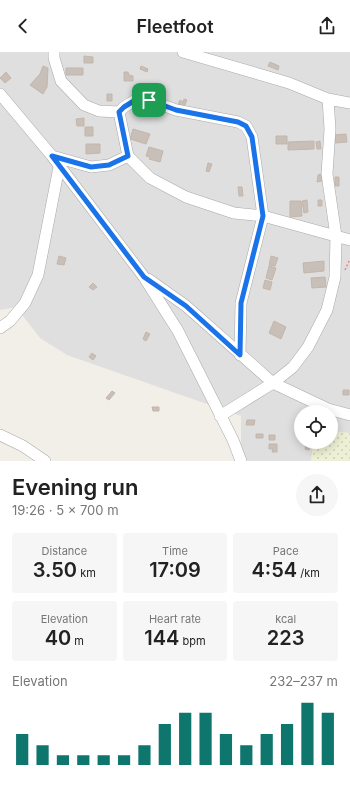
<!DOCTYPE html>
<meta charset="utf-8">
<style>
body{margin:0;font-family:Inter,sans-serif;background:#f6f6f6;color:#222;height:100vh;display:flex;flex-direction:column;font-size:15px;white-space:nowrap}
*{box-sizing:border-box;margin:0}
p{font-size:13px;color:#767676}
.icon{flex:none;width:22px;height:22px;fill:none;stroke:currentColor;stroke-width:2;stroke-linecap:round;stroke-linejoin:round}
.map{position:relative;height:409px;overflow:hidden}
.drawer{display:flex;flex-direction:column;background:#fff;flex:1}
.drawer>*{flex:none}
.fabs{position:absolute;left:294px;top:353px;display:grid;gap:8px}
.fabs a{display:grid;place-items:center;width:44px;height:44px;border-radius:50%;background:#fff;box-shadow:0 2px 10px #0003;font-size:20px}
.pin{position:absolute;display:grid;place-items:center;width:34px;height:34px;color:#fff;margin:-17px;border-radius:8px;box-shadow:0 2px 6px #0006}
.round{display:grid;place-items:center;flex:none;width:42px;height:42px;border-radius:21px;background:#f6f6f6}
.head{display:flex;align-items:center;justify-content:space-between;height:68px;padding:0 12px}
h1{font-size:22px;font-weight:600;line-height:30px}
.figures{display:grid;grid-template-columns:repeat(3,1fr);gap:6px;height:68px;padding:4px 12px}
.figures div{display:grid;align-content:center;border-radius:4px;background:#f6f6f6;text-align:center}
.figures b{font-size:20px;font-weight:600}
.figures small{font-size:11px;font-weight:400}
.figures p{font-size:11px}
.chart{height:112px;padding:8px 12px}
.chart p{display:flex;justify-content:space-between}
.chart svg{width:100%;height:72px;margin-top:4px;stroke:#0f766e;stroke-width:6}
header{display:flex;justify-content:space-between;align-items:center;height:52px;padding:0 12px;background:#fff;font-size:18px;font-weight:600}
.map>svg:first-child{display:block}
</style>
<header><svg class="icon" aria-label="back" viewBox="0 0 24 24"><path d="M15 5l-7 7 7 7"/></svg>Fleetfoot<svg class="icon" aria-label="share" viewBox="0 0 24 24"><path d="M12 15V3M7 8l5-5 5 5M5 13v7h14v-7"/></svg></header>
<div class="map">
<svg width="350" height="409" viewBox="0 0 350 409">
<defs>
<pattern id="farmland-dots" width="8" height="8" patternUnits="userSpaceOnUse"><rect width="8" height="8" fill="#eef0d5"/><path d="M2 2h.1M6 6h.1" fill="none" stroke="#ccceb7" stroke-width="1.8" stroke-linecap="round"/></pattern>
</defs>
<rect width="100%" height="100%" fill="#f2efe9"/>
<path fill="#e0dfdf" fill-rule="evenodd" d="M0 0H350V409H241V364L67 303 40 286 16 255 0 258ZM301 360H331V390H301Z"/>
<path fill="url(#farmland-dots)" d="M331 379 350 381V409H311L313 390H331Z"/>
<path fill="#c7bfb8" stroke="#c4b6ab" d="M84 4 93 5V11H84Z
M270 10 279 14 278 18 268 14Z
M43 14 48 16 47 35 43 42 30 33 40 22Z
M141 14 148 17 147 20 140 17Z
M66 16H83V23H66Z
M6 20 11 26 5 31 0 26Z
M124 20H128L129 23 133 24V29H124Z
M134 36 142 39 140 43 132 40Z
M107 42H112V49H107Z
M184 47 187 48 184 55 178 53 180 48 183 50Z
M84 66V74H77L76 67Z
M85 75H93V84H85Z
M133 77 150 82 146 92 130 87Z
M346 82 347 90 335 91 334 83Z
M276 84H287V92H276Z
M314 89V97L288 98V90Z
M320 89 321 97H317L316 90Z
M86 92H100V101L86 102Z
M149 95 163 99 160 110 149 107 150 105 146 104Z
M208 111 212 112 209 120 206 119Z
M321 122 322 129 317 130 318 123Z
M335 125H339V134H335Z
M238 135H242L243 144H239Z
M307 148 308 160 304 161 302 149Z
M318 148H322V154H318Z
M290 149H301L302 164 290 165Z
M59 204 66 206 64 213 57 212Z
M271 204 278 206 275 214 269 213Z
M324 209V219L304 221 303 211Z
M269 214 276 216 272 228 266 226Z
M325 225 326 235 312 236 311 226Z
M265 228 272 230 270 238 263 236Z
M93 231 97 235 93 238 89 235Z
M274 269 286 275 281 287 269 281Z
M146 280 150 282 146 289 143 287Z
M92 301 96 304 93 308 89 305Z
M343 338H349V343H343Z
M112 339 115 341 109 348 106 346Z
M152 355H159V359H153Z
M247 368H255L254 373H246Z
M256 382H263V386H256Z
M269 383H275V388H269Z
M306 390H310L309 398 305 397Z
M269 392H277V400H272L273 397H269Z"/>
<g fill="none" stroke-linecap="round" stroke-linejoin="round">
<defs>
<path id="minor" d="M54 0V6L61 29 84 53 99 59 119 60 128 104 150 126 186 145 234 161 263 164 350 188
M183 0 289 31 328 47 350 51
M0 42 52 104 144 225 178 279 233 388 241 409
M119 60 124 55 137 47 149 48 176 58 238 70 246 74 252 85 263 164 241 251 240 303
M52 104 91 115 109 113 128 104
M148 227 186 254 273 331 328 357 350 363
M0 276 10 269 25 251 38 223 59 115
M220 364 273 331 293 315 308 295 327 258 335 225 336 184 327 122 330 77 328 47
M0 383 23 394 45 409"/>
</defs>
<use href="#minor" stroke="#a9a9a9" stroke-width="12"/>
<path stroke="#fa8072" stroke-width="1.5" stroke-dasharray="2 2" stroke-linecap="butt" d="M345 218 350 207"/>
<use href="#minor" stroke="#fff" stroke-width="11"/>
</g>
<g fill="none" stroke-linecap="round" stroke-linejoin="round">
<defs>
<path id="route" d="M137 47 149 48 176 58 238 70 246 74 252 85 263 164 241 251 240 303 186 254 144 225 52 104 91 115 109 113 128 104 119 60 124 55Z"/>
</defs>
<use href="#route" stroke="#fff" stroke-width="8"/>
<use href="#route" stroke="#1a73e8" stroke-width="5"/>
</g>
</svg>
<div class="fabs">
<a><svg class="icon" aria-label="locate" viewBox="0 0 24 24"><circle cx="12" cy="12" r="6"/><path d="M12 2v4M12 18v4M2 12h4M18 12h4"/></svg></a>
</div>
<div class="pin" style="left:149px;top:48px;background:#1e9e55"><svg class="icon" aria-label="arrive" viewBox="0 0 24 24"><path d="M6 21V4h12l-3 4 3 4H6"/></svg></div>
</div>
<section class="drawer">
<div class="head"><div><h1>Evening run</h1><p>19:26 · 5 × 700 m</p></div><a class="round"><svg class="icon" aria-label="share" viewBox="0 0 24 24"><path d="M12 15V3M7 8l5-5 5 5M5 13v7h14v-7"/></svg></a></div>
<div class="figures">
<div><p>Distance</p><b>3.50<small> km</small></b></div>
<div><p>Time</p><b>17:09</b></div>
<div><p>Pace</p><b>4:54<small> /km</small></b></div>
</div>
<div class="figures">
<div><p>Elevation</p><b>40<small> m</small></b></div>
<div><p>Heart rate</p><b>144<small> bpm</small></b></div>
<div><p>kcal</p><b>223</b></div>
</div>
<div class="chart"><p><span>Elevation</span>232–237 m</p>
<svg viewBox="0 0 160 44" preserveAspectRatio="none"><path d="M5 44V25M15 44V32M25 44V38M35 44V38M45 44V38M55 44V38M65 44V32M75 44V19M85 44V12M95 44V12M105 44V25M115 44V32M125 44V25M135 44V19M145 44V6M155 44V12"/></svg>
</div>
</section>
